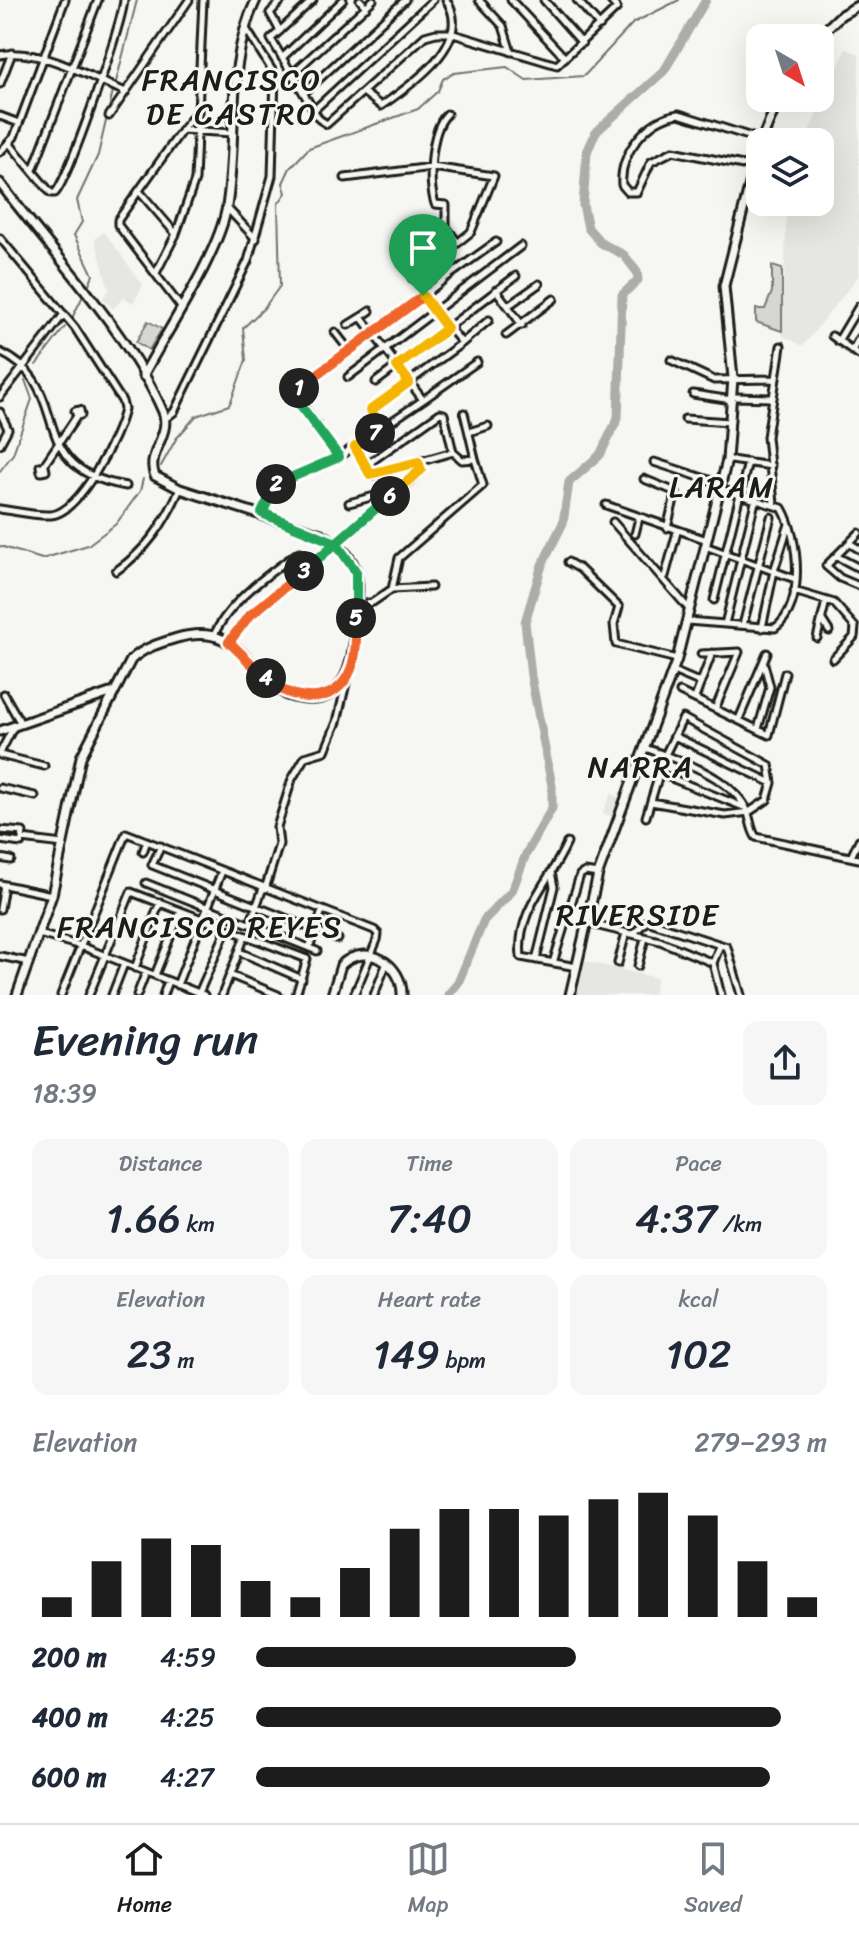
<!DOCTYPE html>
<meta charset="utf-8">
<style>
body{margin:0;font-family:Sriracha,sans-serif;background:#f6f6f7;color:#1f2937;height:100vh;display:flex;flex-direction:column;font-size:30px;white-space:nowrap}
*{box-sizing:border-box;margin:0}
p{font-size:26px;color:#747a83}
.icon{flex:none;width:44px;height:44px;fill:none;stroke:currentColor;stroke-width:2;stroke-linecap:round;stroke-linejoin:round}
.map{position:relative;height:995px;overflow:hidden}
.drawer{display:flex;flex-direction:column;background:#fff;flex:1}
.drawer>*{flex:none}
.needle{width:52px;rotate:141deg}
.buttons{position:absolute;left:746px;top:24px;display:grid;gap:16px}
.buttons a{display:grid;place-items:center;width:88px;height:88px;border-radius:16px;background:#fff;box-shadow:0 8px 32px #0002;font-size:40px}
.pin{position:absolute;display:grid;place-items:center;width:68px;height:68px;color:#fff;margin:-82px -34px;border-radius:50% 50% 50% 0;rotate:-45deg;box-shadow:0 0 8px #0007}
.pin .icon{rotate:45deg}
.km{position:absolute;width:40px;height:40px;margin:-20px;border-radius:50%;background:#222;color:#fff;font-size:22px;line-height:40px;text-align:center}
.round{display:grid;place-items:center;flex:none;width:84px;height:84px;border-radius:16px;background:#f6f6f7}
.headline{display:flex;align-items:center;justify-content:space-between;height:136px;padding:0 32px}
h1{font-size:44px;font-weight:600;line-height:60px}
.metrics{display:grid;grid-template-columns:repeat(3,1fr);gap:12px;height:136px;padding:8px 32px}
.metrics div{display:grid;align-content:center;border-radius:16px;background:#f6f6f7;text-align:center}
.metrics b{font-size:40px;font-weight:600}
.metrics small{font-size:22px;font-weight:400}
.metrics p{font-size:22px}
.chart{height:224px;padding:16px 32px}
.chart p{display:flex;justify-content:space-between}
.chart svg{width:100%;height:144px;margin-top:8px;stroke:#1c1c1c;stroke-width:6}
ul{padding:0 32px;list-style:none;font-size:26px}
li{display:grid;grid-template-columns:128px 96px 1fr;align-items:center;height:60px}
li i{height:20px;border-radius:10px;background:#1c1c1c}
.menu{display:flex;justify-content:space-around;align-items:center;height:112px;border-top:2px solid #e0e1e3;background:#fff;font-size:22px;color:#747a83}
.menu a{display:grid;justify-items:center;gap:4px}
.menu .selected{color:#1c1c1c}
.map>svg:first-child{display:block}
</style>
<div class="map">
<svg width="859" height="995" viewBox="0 0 859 995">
<rect width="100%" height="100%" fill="#f6f6f2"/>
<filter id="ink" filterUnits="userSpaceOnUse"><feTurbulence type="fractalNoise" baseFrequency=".0125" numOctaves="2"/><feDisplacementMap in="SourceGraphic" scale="16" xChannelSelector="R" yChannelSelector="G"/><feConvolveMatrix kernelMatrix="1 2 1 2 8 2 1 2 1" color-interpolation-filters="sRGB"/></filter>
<g filter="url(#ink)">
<path fill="#e6e6e2" d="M846 49 859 54V275L803 346 782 335 787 202H820V142H804Z
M104 232 143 285 133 303 124 297 113 309 103 298 109 290 95 239Z
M611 794 624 799 616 818 603 813Z
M585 961 657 978 653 995H576Z"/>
<path fill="#d6d6d2" stroke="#797977" stroke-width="2" d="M772 266 782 269V331L756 322V309H765L772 292Z
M148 321 162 329 149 350 136 342Z"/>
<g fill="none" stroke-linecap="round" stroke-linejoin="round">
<path stroke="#727271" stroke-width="2" d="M116 82 137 0
M88 286 93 275 74 235 82 222 77 200 98 155 113 91
M73 316 85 292
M36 365 65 327
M161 466 176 439 196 416 229 405 231 401 246 360 243 328 264 308 280 286 278 204 286 193 283 183 290 168 309 148 418 109 438 91 443 79 454 73 507 67 526 80 584 76 633 23 679 0
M0 471 13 454 32 399 25 380
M0 546 42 559 88 545 116 524 140 491 143 479"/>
<path stroke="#acaca9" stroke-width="9" d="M448 995 458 983 484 920 512 891 526 854 552 808V786L531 676 525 622 542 565 563 523 569 482 600 455 618 418 622 295 638 280 637 272 624 255 601 243 588 228 583 205 587 152 596 132 664 71 706 0"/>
<defs>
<path id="street" d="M313 0 271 39 319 119 327 124 425 36 436 33H450L557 65 617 8 610 0
M360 0 366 7
M479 0 503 26 511 52
M511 0 565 58
M544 0 582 43
M577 0 600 26
M280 31 270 13 282 0
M0 55C41 47 89 77 126 92
M282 58 343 0
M291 75 373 0
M0 84 12 53
M363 92 381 106C410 86 475 42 446 0
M304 93 405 0
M314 110 433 0
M447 114C430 131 428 181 435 204L446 205V227L458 243
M0 116 19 123
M109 116 189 0
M183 129 197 111
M9 143 51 193H55C69 178 122 24 124 0
M0 152 14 137 65 0
M753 167 673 151 651 162 637 192H628L622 185C619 154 647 118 679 114L761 140
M33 170 98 0
M345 178 432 167 494 176 471 232 436 260 447 277 423 296
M139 191 176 234 195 180 203 0
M227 208 256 239
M0 238 75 328 122 401 124 409C119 435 80 513 51 515 35 516 16 511 0 509
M156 273 176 234
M447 277 496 242
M412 278 436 260
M496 290 522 325
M180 306 118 225V220L182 130 233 133
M508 306 539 284
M361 317 370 311
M335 332 349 350 423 296 462 343 371 410 381 430
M506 335 554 299
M832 336 859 355
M838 341 859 306
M462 343 489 320
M852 351 859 338
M0 352C77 388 20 468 126 486
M671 360 714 380 774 379
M348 377 521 246
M376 382 516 276
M693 394 732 400
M0 397 64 314
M736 397 771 398
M423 400 477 362
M80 410 81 415 77 416 75 411Z
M0 412 8 429 0 444
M165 419 174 412 248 261 272 176 275 75 245 27
M685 419 730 422
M469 432 488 426
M355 447 373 475 453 452
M339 457 294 393 349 350
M731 460 771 466
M654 462 721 484
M44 465 77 416
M40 466H45L46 471 41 472Z
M365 466 440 413 444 414 453 452 462 460 475 459 464 413
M644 479 676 492 667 528
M349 503 393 491
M774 503 767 437 781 346
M606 505 707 540
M262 513 275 484 339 457 423 400 361 317 348 325
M613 522 689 609
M859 533 826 566 840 578 859 586
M635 534 639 518
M849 543 859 549
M705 546 795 579
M296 554 307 568
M836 556 859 568
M568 562 580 569 619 607 614 624 616 644 677 659
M116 571C148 549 164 524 180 489
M665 576 677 532
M392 589 399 558 483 485 475 459
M794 591 834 603 855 627 854 637 833 659
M714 600 748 462
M357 606 373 602 392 589 431 587
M822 620 829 631
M687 621 775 628C806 606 799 537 782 508L720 489
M725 624 756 498
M743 625 771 517
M762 628 774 571 789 524
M214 635C230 601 268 574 299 552
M817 638 826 601
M229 642 248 617 421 472 418 462
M701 654 739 652 716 707
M673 671 701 683
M680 692 769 735 785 673
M4 694 20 722
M695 698 712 653
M739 719 767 653
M758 729 770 687 764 664
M674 736 772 783
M645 748C678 760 722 773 743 803 751 813 749 827 756 837L859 859
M0 753 14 726
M0 755 44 766
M661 774 746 808
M0 788 35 796
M646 817 665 755 683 718 769 765 772 783 767 800 749 812 725 815 651 802
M0 830 23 832 22 839 63 844
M0 840 21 843 22 839
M567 843C550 882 516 910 521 957L577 967
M161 846 152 865 338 939
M143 852 147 841
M851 857 859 840
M0 858 11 860
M146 883 317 951
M0 884 52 895
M265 889 279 844 277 827 292 779 305 757 325 751 337 722 347 679
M0 909 4 885
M587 923 660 941 713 963 721 995
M250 924 263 888
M39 934 81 946 204 995
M633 934 647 921 727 947 741 995
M309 948 322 911
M240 952 302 979
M0 956 29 962
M536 960 554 887 551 872
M553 963 580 875 585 872 598 874
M618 963 626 933
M713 963 720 945
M638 966 645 938
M135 968 160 902
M155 975 181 911
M230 975 278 995
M177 985 222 871
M199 993 227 929
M61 995 126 833 374 930 378 934 377 940 354 995
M89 995 131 892 307 959 296 995
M112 995 124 964
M137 995 146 972
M163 995 168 981
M222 995 245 936
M374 995 386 965"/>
<path id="secondary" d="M817 38 841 15 859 5
M761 142 779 98
M0 183C52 253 129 332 163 412 172 435 145 454 155 476L180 489 321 534C334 541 346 550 353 564 361 580 357 602 356 620 354 663 346 714 287 695 244 668 237 621 177 638 160 643 143 648 131 660L81 757 52 895 17 995
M143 376C167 330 219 254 227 206 238 138 225 64 256 0
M0 731 110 693
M332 995 341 965C366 941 403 964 402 995
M570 995 598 874 677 659 727 460 733 378 724 286 760 144"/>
</defs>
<use href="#street" stroke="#1c1c1c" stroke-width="11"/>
<use href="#secondary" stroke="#1c1c1c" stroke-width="13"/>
<use href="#street" stroke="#f6f6f2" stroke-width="5"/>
<use href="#secondary" stroke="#f6f6f2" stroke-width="7"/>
</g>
</g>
<g fill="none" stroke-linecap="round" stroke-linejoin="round" filter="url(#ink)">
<defs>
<path id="split-1" d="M299 388 423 296"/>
<path id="split-2" d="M276 484 339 457 294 397 299 388"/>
<path id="split-3" d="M276 484 262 513 336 543 304 571"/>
<path id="split-4" d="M266 678 229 642 248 617 304 571"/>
<path id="split-5" d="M266 678C290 702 336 708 351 669 357 654 356 635 356 618"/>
<path id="split-6" d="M356 618V572L336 543 390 496"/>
<path id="split-7" d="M375 433 355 447 370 474 418 462 421 470 390 496"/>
<path id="split-8" d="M375 433 381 430 371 410 409 382 397 366 444 331"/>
<path id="split-9" d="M423 296 447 328 444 331"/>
</defs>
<use href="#split-1" stroke="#fff" stroke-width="16"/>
<use href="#split-2" stroke="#fff" stroke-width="16"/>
<use href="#split-3" stroke="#fff" stroke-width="16"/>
<use href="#split-4" stroke="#fff" stroke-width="16"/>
<use href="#split-5" stroke="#fff" stroke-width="16"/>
<use href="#split-6" stroke="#fff" stroke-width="16"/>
<use href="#split-7" stroke="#fff" stroke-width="16"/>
<use href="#split-8" stroke="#fff" stroke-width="16"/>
<use href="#split-9" stroke="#fff" stroke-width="16"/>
<use href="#split-1" stroke="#f0652b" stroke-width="10"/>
<use href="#split-2" stroke="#22a559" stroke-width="10"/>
<use href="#split-3" stroke="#22a559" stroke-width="10"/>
<use href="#split-4" stroke="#f0652b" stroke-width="10"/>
<use href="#split-5" stroke="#f0652b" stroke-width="10"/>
<use href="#split-6" stroke="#22a559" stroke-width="10"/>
<use href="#split-7" stroke="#f5b400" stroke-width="10"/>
<use href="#split-8" stroke="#f5b400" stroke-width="10"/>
<use href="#split-9" stroke="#f5b400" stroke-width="10"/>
</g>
<g text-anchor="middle" stroke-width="6" stroke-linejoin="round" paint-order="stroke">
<g font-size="30" letter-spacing="2" fill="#1c1c1c" stroke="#f6f6f2">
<text x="232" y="90">FRANCISCO<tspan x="232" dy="34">DE CASTRO</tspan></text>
<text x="722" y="497">LARAM</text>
<text x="641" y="777">NARRA</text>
<text x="638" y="925">RIVERSIDE</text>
<text x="200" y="937">FRANCISCO REYES</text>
</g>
</g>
</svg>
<div class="buttons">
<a><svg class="needle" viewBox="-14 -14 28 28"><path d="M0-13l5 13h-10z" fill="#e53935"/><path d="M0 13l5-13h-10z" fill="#747a83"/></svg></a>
<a><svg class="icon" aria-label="layers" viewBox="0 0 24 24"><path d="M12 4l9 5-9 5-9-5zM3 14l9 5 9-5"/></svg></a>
</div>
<div class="pin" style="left:423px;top:296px;background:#1e9e55"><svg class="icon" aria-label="arrive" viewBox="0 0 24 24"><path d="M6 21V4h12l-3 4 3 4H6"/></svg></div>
<b class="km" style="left:299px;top:388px">1</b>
<b class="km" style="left:276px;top:484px">2</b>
<b class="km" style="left:304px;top:571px">3</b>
<b class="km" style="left:266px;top:678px">4</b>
<b class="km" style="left:356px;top:618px">5</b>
<b class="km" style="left:390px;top:496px">6</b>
<b class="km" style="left:375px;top:433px">7</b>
</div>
<section class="drawer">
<div class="headline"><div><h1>Evening run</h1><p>18:39</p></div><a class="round"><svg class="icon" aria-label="share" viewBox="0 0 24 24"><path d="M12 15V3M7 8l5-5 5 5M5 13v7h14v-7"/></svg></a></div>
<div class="metrics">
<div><p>Distance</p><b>1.66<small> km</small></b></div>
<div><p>Time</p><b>7:40</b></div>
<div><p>Pace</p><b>4:37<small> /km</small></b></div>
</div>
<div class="metrics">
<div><p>Elevation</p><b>23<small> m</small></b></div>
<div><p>Heart rate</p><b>149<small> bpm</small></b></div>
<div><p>kcal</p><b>102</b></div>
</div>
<div class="chart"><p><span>Elevation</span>279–293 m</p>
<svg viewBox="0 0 160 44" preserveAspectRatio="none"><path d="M5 44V38M15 44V27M25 44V20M35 44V22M45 44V33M55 44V38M65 44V29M75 44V17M85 44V11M95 44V11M105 44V13M115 44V8M125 44V6M135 44V13M145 44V27M155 44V38"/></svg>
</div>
<ul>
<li><b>200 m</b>4:59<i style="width:56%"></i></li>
<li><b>400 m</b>4:25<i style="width:92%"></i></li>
<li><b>600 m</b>4:27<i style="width:90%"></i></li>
</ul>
</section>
<nav class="menu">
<a class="selected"><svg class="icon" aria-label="home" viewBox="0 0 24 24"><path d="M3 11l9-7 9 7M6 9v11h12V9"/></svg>Home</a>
<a><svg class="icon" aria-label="map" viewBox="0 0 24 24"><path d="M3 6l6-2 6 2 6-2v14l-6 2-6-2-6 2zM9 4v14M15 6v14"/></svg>Map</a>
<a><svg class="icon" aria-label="saved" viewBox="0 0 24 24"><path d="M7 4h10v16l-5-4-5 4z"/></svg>Saved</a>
</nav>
